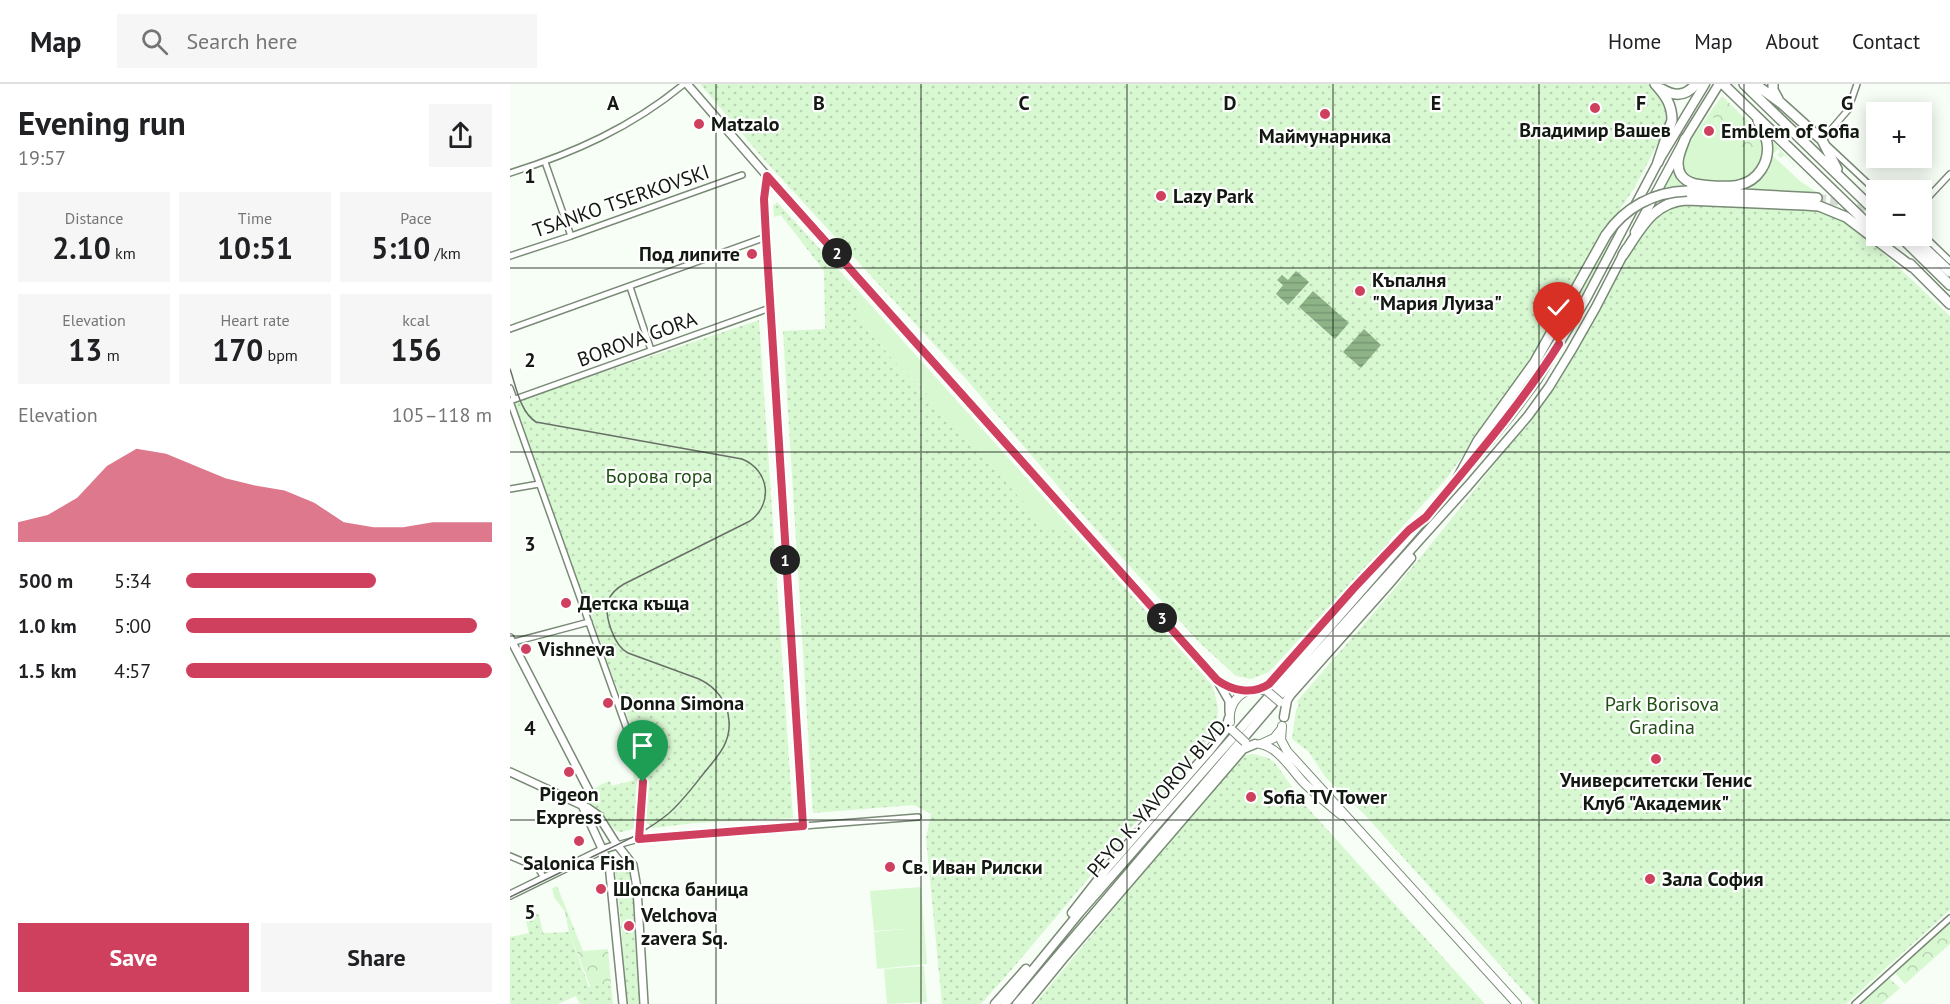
<!DOCTYPE html>
<meta charset="utf-8">
<style>
body{margin:0;font-family:"PT Sans",sans-serif;background:#f6f6f6;color:#202124;height:100vh;display:flex;flex-direction:column;font-size:22px;white-space:nowrap}
*{box-sizing:border-box;margin:0}
p{font-size:20px;color:#757577}
.icon{flex:none;width:33px;height:33px;fill:none;stroke:currentColor;stroke-width:2;stroke-linecap:round;stroke-linejoin:round}
.map{position:relative;flex:1;overflow:hidden}
.drawer{display:flex;flex-direction:column;background:#fff;width:510px}
.drawer>*{flex:none}
.controls{position:absolute;left:1356px;top:18px;display:grid;gap:12px}
.controls a{display:grid;place-items:center;width:66px;height:66px;border-radius:0px;background:#fff;box-shadow:0 3px 15px #0003;font-size:30px}
.pin{position:absolute;display:grid;place-items:center;width:51px;height:51px;color:#fff;margin:-62px -26px;border-radius:50% 50% 50% 0;rotate:-45deg;box-shadow:0 0 6px #0007}
.pin .icon{rotate:45deg}
.km{position:absolute;width:30px;height:30px;margin:-15px;border-radius:50%;background:#222;color:#fff;font-size:16px;line-height:30px;text-align:center}
.round{display:grid;place-items:center;flex:none;width:63px;height:63px;border-radius:0px;background:#f6f6f6}
.head{display:flex;align-items:center;justify-content:space-between;height:102px;padding:0 18px}
h1{font-size:33px;font-weight:700;line-height:45px}
.metrics{display:grid;grid-template-columns:repeat(3,1fr);gap:9px;height:102px;padding:6px 18px}
.metrics div{display:grid;align-content:center;border-radius:0px;background:#f6f6f6;text-align:center}
.metrics b{font-size:30px;font-weight:700}
.metrics small{font-size:16px;font-weight:400}
.metrics p{font-size:16px}
.chart{height:168px;padding:12px 18px}
.chart p{display:flex;justify-content:space-between}
.chart svg{width:100%;height:108px;margin-top:6px;fill:#cf3f5e;opacity:.7}
.primary-button{display:flex;gap:12px;margin-top:auto;padding:12px 18px}
.primary-button a{flex:1;height:69px;border-radius:0px;background:#cf3f5e;color:#fff;font-size:24px;font-weight:700;line-height:69px;text-align:center}
.primary-button a+a{background:#f6f6f6;color:#202124}
ul{padding:0 18px;list-style:none;font-size:20px}
li{display:grid;grid-template-columns:96px 72px 1fr;align-items:center;height:45px}
li i{height:15px;border-radius:8px;background:#cf3f5e}
header{display:flex;align-items:center;gap:36px;box-sizing:border-box;height:84px;padding:0 30px;background:#fff;border-bottom:2px solid #e0e0e0}
header strong{font-size:28px}
nav{display:flex;gap:33px;margin-inline-start:auto;font-size:21px}
.search{width:420px;height:54px;background:#f6f6f6;display:flex;align-items:center;gap:15px;box-sizing:border-box;padding:0 21px;border-radius:0px;color:#757577;font-size:22px}
main{display:flex;flex:1;min-height:0}
.map>svg:first-child{display:block}
</style>
<header>
<strong>Map</strong>
<div class="search"><svg class="icon" aria-label="search" viewBox="0 0 24 24"><circle cx="10" cy="10" r="6"/><path d="M15 15l6 6"/></svg>Search here</div>
<nav><a>Home</a><a>Map</a><a>About</a><a>Contact</a></nav>
</header>
<main>
<section class="drawer">
<div class="head"><div><h1>Evening run</h1><p>19:57</p></div><a class="round"><svg class="icon" aria-label="share" viewBox="0 0 24 24"><path d="M12 15V3M7 8l5-5 5 5M5 13v7h14v-7"/></svg></a></div>
<div class="metrics">
<div><p>Distance</p><b>2.10<small> km</small></b></div>
<div><p>Time</p><b>10:51</b></div>
<div><p>Pace</p><b>5:10<small> /km</small></b></div>
</div>
<div class="metrics">
<div><p>Elevation</p><b>13<small> m</small></b></div>
<div><p>Heart rate</p><b>170<small> bpm</small></b></div>
<div><p>kcal</p><b>156</b></div>
</div>
<div class="chart"><p><span>Elevation</span>105–118 m</p>
<svg viewBox="0 0 160 44" preserveAspectRatio="none"><path d="M0 44V36L10 33L20 26L30 13L40 6L50 8L60 13L70 18L80 21L90 23L100 28L110 36L120 38L130 38L140 36L150 36L160 36V44z"/></svg>
</div>
<ul>
<li><b>500 m</b>5:34<i style="width:62%"></i></li>
<li><b>1.0 km</b>5:00<i style="width:95%"></i></li>
<li><b>1.5 km</b>4:57<i style="width:100%"></i></li>
</ul>
<div class="primary-button"><a>Save</a><a>Share</a></div>
</section>
<div class="map">
<svg width="1440" height="920" viewBox="0 0 1440 920">
<defs>
<pattern id="forest-crowns" width="20" height="18" patternUnits="userSpaceOnUse" patternTransform="scale(1.5)"><rect width="20" height="18" fill="#d8f8d2"/><path d="M2 6a3 3 0 1 1 6 0M12 15a3 3 0 1 1 6 0" fill="none" stroke="#b8d4b3"/></pattern>
<pattern id="park-dots" width="8" height="8" patternUnits="userSpaceOnUse" patternTransform="scale(1.5)"><rect width="8" height="8" fill="#d8f8d2"/><path d="M2 2h.1M6 6h.1" fill="none" stroke="#b8d4b3" stroke-width="1.8" stroke-linecap="round"/></pattern>
<pattern id="water-rules" width="6" height="5" patternUnits="userSpaceOnUse" patternTransform="scale(1.5)"><rect width="6" height="5" fill="#8eb387"/><path d="M0 2.5h6" fill="none" stroke="#799974"/></pattern>
</defs>
<rect width="100%" height="100%" fill="#f7fef5"/>
<path fill="#d8f8d2" d="M1198 31 1204 34 1219 64 1252 55C1257 92 1235 99 1204 97 1197 97 1187 98 1181 94 1176 91 1172 86 1172 80 1172 65 1190 44 1198 31Z
M1262 56 1286 83 1274 71 1271 74 1267 71 1270 68 1268 65 1262 71 1290 97 1308 109 1171 103 1153 106 1164 84 1170 96 1238 102Z
M1103 151 1091 177 1040 267 1021 296 996 326 1037 266 1095 160Z
M350 209 564 447 551 468 411 303C396 291 348 240 347 223 347 219 349 213 350 209Z
M411 803 417 880 367 885 364 848 394 845 364 847 360 807Z
M414 882 417 918 377 920 374 885Z"/>
<path fill="url(#forest-crowns)" d="M1212 12 1249 48 1252 55 1241 67 1230 72 1219 64 1205 35 1198 31Z
M47 802 73 867 98 865 101 899 86 917 59 848 55 828 44 813 42 804Z
M1440 838V860L1395 900 1385 889Z
M1379 894 1390 904 1372 920H1350Z"/>
<path fill="url(#park-dots)" d="M190 0H1139L1154 19 1156 34 1153 50 1125 103 1092 152 1050 228 1016 284 936 395 759 588 741 595 726 592 689 558 571 429 457 296 257 79Z
M267 118 350 209C349 213 347 219 347 223 348 240 396 291 411 303L538 446 564 447 702 601C709 623 711 631 700 653L614 752 503 884 471 920H432L416 754 421 730 404 721 303 729 273 247 315 245 314 187 271 131 264 133 263 122Z
M1174 120 1303 125 1316 128 1345 142 1440 232V826L1336 920H1025L855 731 816 694 799 668 782 655 786 626 789 620 787 617 887 502 947 428 1047 300 1136 140 1156 124Z
M249 236 283 734 185 739 143 744 134 737 138 686 93 567 4 318Z
M744 670 758 674 765 679 795 721 975 920H525L686 725 735 671Z
M123 690 129 691 130 696 127 740 123 745 112 748 106 747 80 720C78 706 88 701 100 697L102 702 124 696Z
M114 776 119 784 122 796 131 899V919L129 920H117L115 911 112 851 105 783V780Z
M29 830 33 849 59 848 79 903 101 899 103 920H70L66 912 48 920H0V853L19 849 15 833Z"/>
<path fill="url(#water-rules)" d="M786 187 799 198 778 221 766 210 773 201 767 196 772 191 778 196Z
M803 207 839 239 825 255 789 223Z
M854 245 871 261 851 284 833 268Z"/>
<g fill="none" stroke-linecap="round" stroke-linejoin="round">
<path stroke="#d5dcd3" stroke-width="9" stroke-dasharray="9 4.5" stroke-linecap="butt" d="M1307 114 1327 117 1366 131"/>
<defs>
<path id="minor" d="M1312 56 1338 26 1347 0
M1318 62 1366 107
M35 78 61 152
M0 89C64 69 122 43 174 0
M257 92 254 115 256 153 293 742
M1412 120 1440 90
M1412 150 1440 177
M0 172 61 152 232 91
M120 203 141 266
M0 245 256 153
M0 304 4 315
M0 317 131 685 133 698 129 755
M0 317 260 224
M0 405 29 400
M0 559 79 538
M107 761 129 755 408 733
M0 772 28 784 34 794
M1345 920 1440 834"/>
<path id="tertiary" d="M177 0 257 92 707 596 719 617V628
M0 554 79 707 72 721
M709 597 724 605 737 606
M0 688 78 724 88 731 105 758 123 781 127 804 134 920
M72 721 99 780 113 920
M0 811 94 765 107 761"/>
<path id="secondary" d="M720 638C718 618 732 603 752 606
M772 642 771 656 777 667 1007 920
M750 660C769 663 782 687 795 700 807 711 819 721 831 731
M751 660 764 654 772 644"/>
<path id="primary" d="M1125 148 1175 55 1209 0
M747 605 755 603 765 594 882 463
M774 633 777 616 781 610 878 501 901 474
M562 829 598 783 700 666 715 647 719 634
M485 920 516 885
M495 920 570 828 916 433 999 333 1027 296 1076 215 1148 78 1195 0
M507 920 771 610 958 402 1018 332 1039 303 1061 267 1086 223 1116 165
M516 920 552 876 733 665 745 660"/>
<path id="trunk" d="M1145 0C1155 11 1162 20 1162 36L1148 78
M1213 0 1366 148
M1234 0 1366 128
M1245 0 1271 19 1312 56 1327 85
M1263 0V6L1268 15
M1152 5C1165 13 1176 12 1186 0
M1175 55C1171 66 1164 79 1171 91 1179 102 1193 101 1205 102 1213 102 1221 103 1229 101 1248 97 1260 78 1257 59 1256 51 1252 44 1248 37
M1177 107 1307 114
M1390 152 1440 201
M1402 152 1440 188
M1113 171C1130 146 1143 118 1176 116L1294 121 1309 122 1336 133 1402 183
M1400 180 1440 220
M948 394 968 357 1025 278 1096 151"/>
</defs>
<use href="#minor" stroke="#798a76" stroke-width="8"/>
<use href="#tertiary" stroke="#798a76" stroke-width="10"/>
<use href="#secondary" stroke="#798a76" stroke-width="10"/>
<use href="#primary" stroke="#798a76" stroke-width="11"/>
<use href="#trunk" stroke="#798a76" stroke-width="12"/>
<use href="#minor" stroke="#fff" stroke-width="5"/>
<use href="#tertiary" stroke="#fff" stroke-width="7"/>
<use href="#secondary" stroke="#fff" stroke-width="8"/>
<use href="#primary" stroke="#fff" stroke-width="8"/>
<use href="#trunk" stroke="#fff" stroke-width="9"/>
<path stroke="#686f67" stroke-width="1.5" d="M0 285C6 302 10 328 26 338L232 375C259 386 264 419 240 437L114 500C107 504 101 509 98 517 94 532 104 562 118 569L189 595C206 603 218 618 219 637 221 659 207 673 194 689 183 703 172 718 158 730 136 748 111 759 86 771 58 785 29 799 0 813"/>
<defs>
<path id="secondary-bridge" d="M757 607 770 618
M722 646 735 658"/>
<path id="trunk-bridge" d="M1096 151C1115 123 1144 108 1177 107"/>
</defs>
<use href="#secondary-bridge" stroke="#798a76" stroke-width="10" stroke-linecap="butt"/>
<use href="#trunk-bridge" stroke="#798a76" stroke-width="12" stroke-linecap="butt"/>
<use href="#secondary-bridge" stroke="#fff" stroke-width="8"/>
<use href="#trunk-bridge" stroke="#fff" stroke-width="9"/>
</g>
<g fill="none" stroke-linecap="round" stroke-linejoin="round">
<defs>
<path id="route" d="M133 698 129 755 293 742 256 153 254 115 257 92 707 596C722 607 743 611 759 600L844 504 899 446 916 433C962 377 1010 322 1049 260"/>
</defs>
<use href="#route" stroke="#fff" stroke-width="12"/>
<use href="#route" stroke="#cf3f5e" stroke-width="8"/>
</g>
<path fill="none" stroke="#121911" stroke-width="1.5" stroke-opacity="0.55" d="M206 0V920M411 0V920M617 0V920M823 0V920M1029 0V920M1234 0V920M0 184H1440M0 368H1440M0 552H1440M0 736H1440"/>
<g fill="#cf3f5e" stroke="#fff" stroke-width="2">
<circle cx="1085" cy="24" r="6"/>
<circle cx="815" cy="30" r="6"/>
<circle cx="189" cy="40" r="6"/>
<circle cx="1199" cy="47" r="6"/>
<circle cx="651" cy="112" r="6"/>
<circle cx="242" cy="170" r="6"/>
<circle cx="850" cy="207" r="6"/>
<circle cx="56" cy="519" r="6"/>
<circle cx="16" cy="565" r="6"/>
<circle cx="98" cy="619" r="6"/>
<circle cx="1146" cy="675" r="6"/>
<circle cx="59" cy="688" r="6"/>
<circle cx="741" cy="713" r="6"/>
<circle cx="69" cy="757" r="6"/>
<circle cx="380" cy="783" r="6"/>
<circle cx="1140" cy="795" r="6"/>
<circle cx="91" cy="805" r="6"/>
<circle cx="119" cy="842" r="6"/>
</g>
<g text-anchor="middle" stroke-width="4.5" stroke-linejoin="round" paint-order="stroke">
<g font-size="20" font-weight="bold" fill="#121911" stroke="#fff" text-anchor="start">
<text x="201" y="47">Matzalo</text>
<text x="1085" y="53" text-anchor="middle">Владимир Вашев</text>
<text x="1211" y="54">Emblem of Sofia</text>
<text x="815" y="59" text-anchor="middle">Маймунарника</text>
<text x="663" y="119">Lazy Park</text>
<text x="230" y="177" text-anchor="end">Под липите</text>
<text x="862" y="203">Къпалня<tspan x="862" dy="23">"Мария Луиза"</tspan></text>
<text x="68" y="526">Детска къща</text>
<text x="28" y="572">Vishneva</text>
<text x="110" y="626">Donna Simona</text>
<text x="1146" y="703" text-anchor="middle">Университетски Тенис<tspan x="1146" dy="23">Клуб "Академик"</tspan></text>
<text x="59" y="717" text-anchor="middle">Pigeon<tspan x="59" dy="23">Express</tspan></text>
<text x="753" y="720">Sofia TV Tower</text>
<text x="69" y="786" text-anchor="middle">Salonica Fish</text>
<text x="392" y="790">Св. Иван Рилски</text>
<text x="1152" y="802">Зала София</text>
<text x="103" y="812">Шопска баница</text>
<text x="131" y="838">Velchova<tspan x="131" dy="23">zavera Sq.</tspan></text>
</g>
<g font-size="20" fill="#121911" stroke="#fff">
<text transform="translate(111 117) rotate(-19)" y="7">TSANKO TSERKOVSKI</text>
<text transform="translate(127 255) rotate(-20)" y="7">BOROVA GORA</text>
<text transform="translate(648 713) rotate(-49)" y="7">PEYO K. YAVOROV BLVD.</text>
</g>
<g font-size="20" fill="#1e5014" stroke="#fff">
<text x="149" y="399">Борова гора</text>
<text x="1152" y="627">Park Borisova<tspan x="1152" dy="23">Gradina</tspan></text>
</g>
</g>
<g font-size="20" text-anchor="middle" font-weight="bold" fill="#121911" stroke="#fff" stroke-width="4.5" stroke-linejoin="round" paint-order="stroke">
<text x="103" y="26">A</text>
<text x="309" y="26">B</text>
<text x="514" y="26">C</text>
<text x="720" y="26">D</text>
<text x="926" y="26">E</text>
<text x="1131" y="26">F</text>
<text x="1337" y="26">G</text>
<text x="20" y="99">1</text>
<text x="20" y="283">2</text>
<text x="20" y="467">3</text>
<text x="20" y="651">4</text>
<text x="20" y="835">5</text>
</g>
</svg>
<div class="controls">
<a>+</a>
<a>−</a>
</div>
<div class="pin" style="left:133px;top:698px;background:#1e9e55"><svg class="icon" aria-label="arrive" viewBox="0 0 24 24"><path d="M6 21V4h12l-3 4 3 4H6"/></svg></div>
<div class="pin" style="left:1049px;top:260px;background:#d93025"><svg class="icon" aria-label="check" viewBox="0 0 24 24"><path d="M5 12l5 5 9-10"/></svg></div>
<b class="km" style="left:275px;top:476px">1</b>
<b class="km" style="left:327px;top:169px">2</b>
<b class="km" style="left:652px;top:534px">3</b>
</div>
</main>
